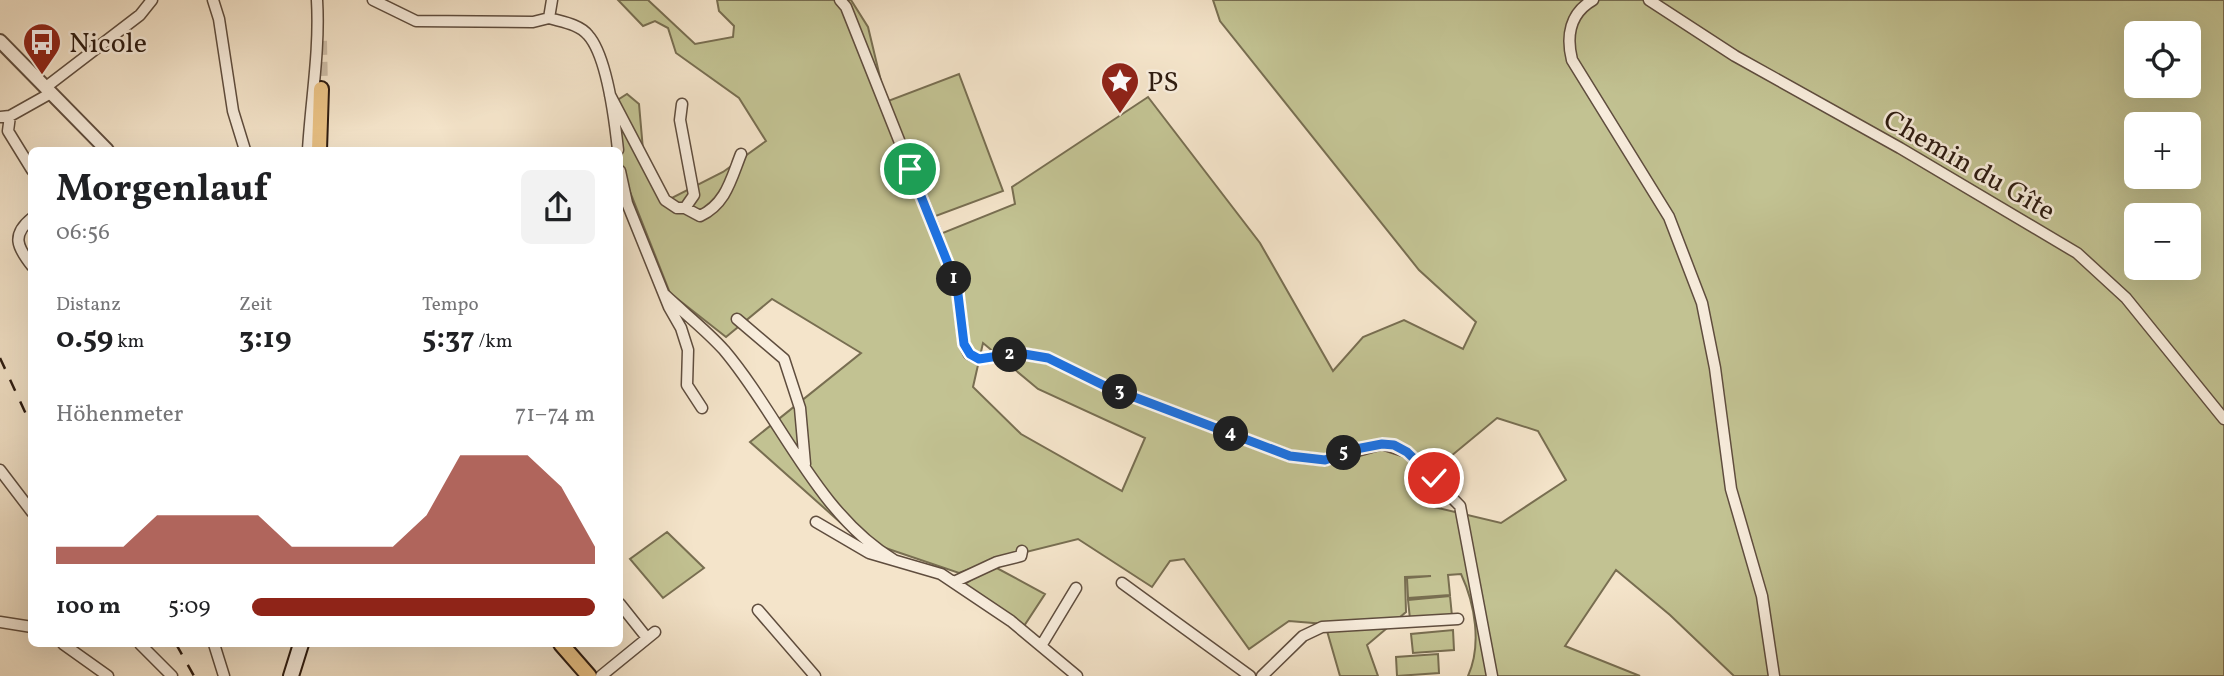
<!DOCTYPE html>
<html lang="de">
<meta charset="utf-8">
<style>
body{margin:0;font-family:Vollkorn,serif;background:#f2f2f2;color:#202124;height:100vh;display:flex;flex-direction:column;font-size:26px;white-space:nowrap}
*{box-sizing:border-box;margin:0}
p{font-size:23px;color:#757577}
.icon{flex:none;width:38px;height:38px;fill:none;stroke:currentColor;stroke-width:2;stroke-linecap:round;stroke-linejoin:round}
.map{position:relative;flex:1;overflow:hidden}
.side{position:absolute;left:28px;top:147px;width:595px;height:500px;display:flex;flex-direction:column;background:#fff;border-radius:10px;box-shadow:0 7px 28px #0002}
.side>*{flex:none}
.controls{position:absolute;left:2124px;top:21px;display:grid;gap:14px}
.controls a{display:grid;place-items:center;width:77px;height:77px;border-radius:10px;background:#fff;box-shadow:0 7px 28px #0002;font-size:35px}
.pin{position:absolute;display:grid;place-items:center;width:60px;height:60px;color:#fff;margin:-30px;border:4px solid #fff;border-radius:50%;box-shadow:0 2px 7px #0007}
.km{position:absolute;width:35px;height:35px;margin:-18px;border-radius:50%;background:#222;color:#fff;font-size:19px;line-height:35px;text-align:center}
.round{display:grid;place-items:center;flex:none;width:74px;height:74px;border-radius:10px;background:#f2f2f2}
.overview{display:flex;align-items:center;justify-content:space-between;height:119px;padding:0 28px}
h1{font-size:38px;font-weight:700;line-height:52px}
.stats{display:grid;grid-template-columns:repeat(3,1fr);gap:10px;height:119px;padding:7px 28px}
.stats div{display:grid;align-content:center}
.stats b{font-size:30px;font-weight:700}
.stats small{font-size:19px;font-weight:400}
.stats p{font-size:19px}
.chart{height:196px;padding:14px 28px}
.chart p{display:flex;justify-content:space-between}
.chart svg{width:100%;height:126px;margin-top:7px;fill:#8f2418;opacity:.7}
ul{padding:0 28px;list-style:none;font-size:23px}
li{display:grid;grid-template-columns:112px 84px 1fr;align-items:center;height:52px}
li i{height:18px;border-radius:9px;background:#8f2418}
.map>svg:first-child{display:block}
</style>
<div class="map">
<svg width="2224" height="676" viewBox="0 0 2224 676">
<rect width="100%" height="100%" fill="#f4e4ca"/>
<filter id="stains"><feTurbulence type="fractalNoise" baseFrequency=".00286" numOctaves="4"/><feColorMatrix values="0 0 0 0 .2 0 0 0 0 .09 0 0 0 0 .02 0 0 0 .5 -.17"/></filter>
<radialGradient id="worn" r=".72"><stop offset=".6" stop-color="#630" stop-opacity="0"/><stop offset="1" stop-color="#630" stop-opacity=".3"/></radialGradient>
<path fill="#c2c292" stroke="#786e51" stroke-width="2" fill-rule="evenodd" d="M618 0H648L695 44 733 37 734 26 719 11 717 0H851L868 27 886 102 938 235 1015 204 1012 187 1148 97 1260 243 1333 371 1363 337 1404 320 1463 349 1476 322 1419 270 1220 21 1213 0H2224V676H1734L1670 615 1616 570 1565 646 1640 676H1468C1482 645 1475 604 1461 574L1448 575 1450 595 1408 598 1407 578 1431 576 1405 577 1406 612 1367 645 1378 676H1340L1325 624 1289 621 1249 649 1184 559 1170 561 1152 587 1078 539 994 560 959 573 859 539 750 442 861 353 772 299 726 337 670 293 623 174 616 101 627 94 639 104 644 161 668 200 723 172 766 141 739 98 676 53 668 28 655 21 643 26ZM2137 33H2189V86H2137ZM2137 124H2189V177H2137ZM2137 215H2189V268H2137ZM983 343 1038 389 1145 438 1122 491 1021 434 973 387ZM1497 418 1538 431 1566 480 1501 523 1434 507 1439 466Z
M959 74 1003 191 933 217 888 101Z
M667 532 704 568 663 598 630 559Z
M993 566 1045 594 1024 626 965 584Z
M1450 596 1452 616 1410 619 1408 600Z
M1453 630 1454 650 1413 653 1411 634Z
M1438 654 1439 673 1397 676 1396 657Z"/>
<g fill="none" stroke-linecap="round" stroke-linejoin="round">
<path stroke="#ccbca5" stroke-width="14" stroke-dasharray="14 7" stroke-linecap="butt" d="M320 41 321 89"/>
<defs>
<path id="minor" d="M213 0 219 19 233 111 245 150
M373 0 416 21 533 22 549 18
M840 0 846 7 957 286 964 344 969 354 979 359 1018 353 1048 358 1105 386 1290 456 1325 460 1382 444 1407 452 1460 506 1492 676
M1593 0C1570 13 1566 36 1572 60L1669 217 1702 303 1715 368 1731 489 1762 596 1774 676
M1649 0 1735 56 1900 148 2077 253 2126 298 2224 419
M549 18C562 22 579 24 588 35 607 56 615 122 618 150
M549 18 552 0
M46 87 140 15 152 0
M610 95 665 200 677 208H685L694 195 680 120 682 104
M10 116 8 131 32 170
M0 117 10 116 51 93
M308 150C311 100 320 50 317 0
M620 171 627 203 669 307 681 328 688 350 687 385 702 408
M685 208 700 216C726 204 731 179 741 154
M32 218C11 235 17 247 32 266
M665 295C684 313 706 330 724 350 780 416 817 514 894 560
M737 319 784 359 800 408 805 464
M0 470 32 512
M816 522 869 553 941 574 1011 621 1077 676
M954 582 997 562 1021 556 1022 551
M1122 583 1250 676
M620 604 647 638
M758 610 815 676
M0 622 32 627
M63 644 108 676
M140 644 172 676
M214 644 224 676
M1041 646 1076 588
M601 676 655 632
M1262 676 1303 636 1322 627 1458 619"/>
<path id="tertiary" d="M0 41 107 150"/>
<path id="secondary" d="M291 676 301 644"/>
<path id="primary" d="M319 150 321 89
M561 644 589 676"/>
</defs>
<use href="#minor" stroke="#5f4d3e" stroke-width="13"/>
<use href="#tertiary" stroke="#5f4d3e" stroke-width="16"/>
<use href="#secondary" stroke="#2d1b10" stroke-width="18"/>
<use href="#primary" stroke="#2d1b10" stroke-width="18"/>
<use href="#minor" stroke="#f8eddd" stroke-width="10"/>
<use href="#tertiary" stroke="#f8eddd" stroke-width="12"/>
<use href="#secondary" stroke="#f8eddd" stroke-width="14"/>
<use href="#primary" stroke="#eac285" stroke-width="14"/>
<path stroke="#2d1b10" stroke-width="2.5" stroke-dasharray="12 12" stroke-linecap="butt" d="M0 358 32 427
M176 644 194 676"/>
</g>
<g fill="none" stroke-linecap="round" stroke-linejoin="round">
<defs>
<path id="route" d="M910 169 957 286 964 344 970 354 979 359 1018 353 1048 358 1105 386 1290 456 1325 460 1356 449 1382 444 1394 445 1407 452 1434 478"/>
</defs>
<use href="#route" stroke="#fff" stroke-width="14"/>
<use href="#route" stroke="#1a73e8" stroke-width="9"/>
</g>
<defs>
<symbol id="bus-pin" viewBox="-11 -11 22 30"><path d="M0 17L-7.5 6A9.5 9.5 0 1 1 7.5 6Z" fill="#8f2418" stroke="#f8eddd"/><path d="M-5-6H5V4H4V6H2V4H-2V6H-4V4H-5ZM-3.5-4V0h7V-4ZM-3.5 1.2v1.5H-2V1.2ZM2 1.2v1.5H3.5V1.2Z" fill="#fff"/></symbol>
<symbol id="sight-pin" viewBox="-11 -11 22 30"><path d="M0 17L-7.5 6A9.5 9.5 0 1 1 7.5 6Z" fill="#8f2418" stroke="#f8eddd"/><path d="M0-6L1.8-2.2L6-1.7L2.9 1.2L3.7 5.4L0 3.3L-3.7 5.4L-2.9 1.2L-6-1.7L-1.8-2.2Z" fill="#fff"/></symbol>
</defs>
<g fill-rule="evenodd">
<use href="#bus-pin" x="20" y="20" width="44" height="60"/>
<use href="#sight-pin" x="1098" y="59" width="44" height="60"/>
</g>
<g text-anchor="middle" stroke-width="5" stroke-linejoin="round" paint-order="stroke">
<g font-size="28" fill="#2d1b10" stroke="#f8eddd" text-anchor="start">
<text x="69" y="52">Nicole</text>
<text x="1147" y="91">PS</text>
</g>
<g font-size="28" fill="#2d1b10" stroke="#f8eddd">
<text transform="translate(1970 164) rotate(30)" y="10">Chemin du Gîte</text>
</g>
</g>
<rect width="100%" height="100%" filter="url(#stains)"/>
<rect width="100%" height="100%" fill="url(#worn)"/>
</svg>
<div class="controls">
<a><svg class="icon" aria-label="locate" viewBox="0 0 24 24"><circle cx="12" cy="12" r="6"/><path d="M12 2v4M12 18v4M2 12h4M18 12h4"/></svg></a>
<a>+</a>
<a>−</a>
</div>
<div class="pin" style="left:910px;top:169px;background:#1e9e55"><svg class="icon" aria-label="arrive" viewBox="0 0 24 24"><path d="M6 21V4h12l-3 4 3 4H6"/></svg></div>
<div class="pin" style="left:1434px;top:478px;background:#d93025"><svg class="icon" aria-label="check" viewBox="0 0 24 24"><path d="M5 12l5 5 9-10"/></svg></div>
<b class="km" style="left:954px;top:279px">1</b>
<b class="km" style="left:1010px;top:355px">2</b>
<b class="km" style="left:1120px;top:392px">3</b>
<b class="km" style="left:1231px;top:434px">4</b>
<b class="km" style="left:1344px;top:453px">5</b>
<section class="side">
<div class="overview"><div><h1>Morgenlauf</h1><p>06:56</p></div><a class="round"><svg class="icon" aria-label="share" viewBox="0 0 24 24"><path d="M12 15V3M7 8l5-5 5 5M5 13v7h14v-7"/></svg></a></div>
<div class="stats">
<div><p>Distanz</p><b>0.59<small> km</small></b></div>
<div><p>Zeit</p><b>3:19</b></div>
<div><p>Tempo</p><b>5:37<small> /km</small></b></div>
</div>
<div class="chart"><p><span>Höhenmeter</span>71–74 m</p>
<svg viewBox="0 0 160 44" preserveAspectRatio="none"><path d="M0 44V38L10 38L20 38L30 27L40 27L50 27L60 27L70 38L80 38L90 38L100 38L110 27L120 6L130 6L140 6L150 17L160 38V44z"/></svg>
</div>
<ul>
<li><b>100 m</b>5:09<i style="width:100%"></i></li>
</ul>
</section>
</div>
